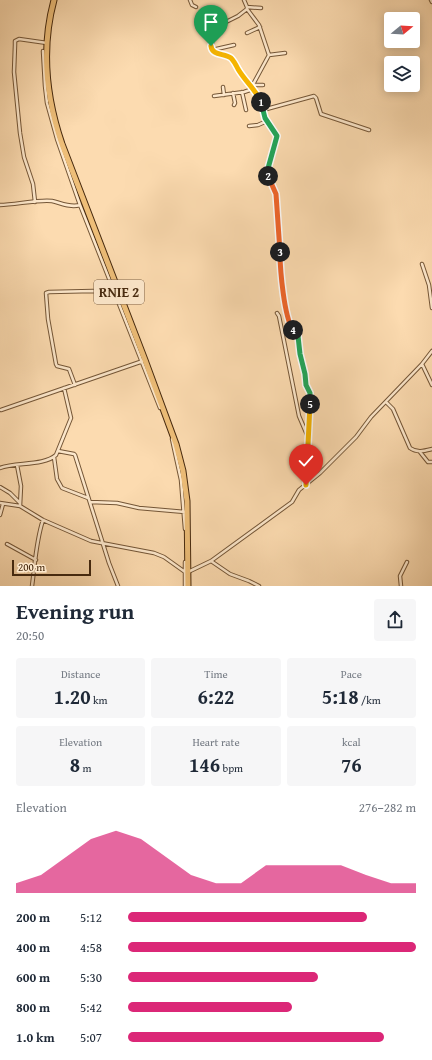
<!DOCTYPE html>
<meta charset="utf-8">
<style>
body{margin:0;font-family:"Gentium Book Plus",serif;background:#f6f6f7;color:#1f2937;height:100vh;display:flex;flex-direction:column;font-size:15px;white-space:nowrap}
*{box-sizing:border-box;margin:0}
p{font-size:13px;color:#747a83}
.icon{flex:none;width:22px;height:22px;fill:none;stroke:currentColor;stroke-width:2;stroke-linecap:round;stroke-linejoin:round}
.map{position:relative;height:586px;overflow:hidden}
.details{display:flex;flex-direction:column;background:#fff;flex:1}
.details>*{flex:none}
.needle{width:26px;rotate:72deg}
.buttons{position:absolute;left:384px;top:12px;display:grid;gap:8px}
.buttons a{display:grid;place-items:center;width:36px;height:36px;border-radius:4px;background:#fff;box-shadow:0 2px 10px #0003;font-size:20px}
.scale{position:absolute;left:12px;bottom:10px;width:79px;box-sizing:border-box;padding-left:4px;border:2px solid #472a0f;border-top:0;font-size:11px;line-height:14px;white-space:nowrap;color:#472a0f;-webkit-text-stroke:3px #fde8cc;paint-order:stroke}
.pin{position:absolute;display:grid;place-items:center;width:34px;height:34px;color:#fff;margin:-41px -17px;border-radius:50% 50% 50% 0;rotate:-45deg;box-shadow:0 0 4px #0007}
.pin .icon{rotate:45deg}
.km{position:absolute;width:20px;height:20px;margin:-10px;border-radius:50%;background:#222;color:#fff;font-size:11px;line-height:20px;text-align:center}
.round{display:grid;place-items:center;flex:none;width:42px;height:42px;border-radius:4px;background:#f6f6f7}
.headline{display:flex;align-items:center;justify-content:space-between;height:68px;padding:0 16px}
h1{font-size:22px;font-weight:700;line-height:30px}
.metrics{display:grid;grid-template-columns:repeat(3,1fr);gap:6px;height:68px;padding:4px 16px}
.metrics div{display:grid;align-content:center;border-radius:4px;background:#f6f6f7;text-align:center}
.metrics b{font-size:20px;font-weight:700}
.metrics small{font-size:11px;font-weight:400}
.metrics p{font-size:11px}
.chart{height:112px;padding:8px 16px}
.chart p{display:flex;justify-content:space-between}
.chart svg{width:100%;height:72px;margin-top:4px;fill:#db2777;opacity:.7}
ul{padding:0 16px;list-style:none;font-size:13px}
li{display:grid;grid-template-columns:64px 48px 1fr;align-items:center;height:30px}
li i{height:10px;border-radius:5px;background:#db2777}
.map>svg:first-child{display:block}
</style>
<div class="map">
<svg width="432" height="586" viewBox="0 0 432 586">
<rect width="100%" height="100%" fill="#fcdbb0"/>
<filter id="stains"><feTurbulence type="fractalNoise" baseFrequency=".005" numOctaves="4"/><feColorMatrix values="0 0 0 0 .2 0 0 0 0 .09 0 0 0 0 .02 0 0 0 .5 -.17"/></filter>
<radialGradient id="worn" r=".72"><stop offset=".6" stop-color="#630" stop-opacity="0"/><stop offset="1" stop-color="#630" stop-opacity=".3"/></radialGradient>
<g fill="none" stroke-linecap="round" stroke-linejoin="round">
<defs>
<path id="street" d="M190 0 192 5 196 7
M244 0 247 7
M431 0 432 2
M222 24 238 16 247 9V7L261 8
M247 33 260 27
M209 34 212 43V50L234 45
M212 50 217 54 231 58 235 63 238 69 252 86 254 91 260 99 265 117 277 136 267 172 276 194 280 240V268L287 312 290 326 298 336 299 354 305 374 306 385 310 393V415L308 437
M43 51 45 86 47 103 57 139 80 205 160 408
M269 55 285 53
M253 85H263
M223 87 224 95
M242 92 246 110
M233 93 235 103 234 105
M214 96 244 92 250 90 269 55 259 25 247 9
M263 110 314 96 316 98 321 114 369 130
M249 126 258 125 267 121
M35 202 33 184 24 157 20 133 14 72 15 45V41L19 39 47 43
M0 205C14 205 40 199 52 201 61 203 70 208 80 205
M422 264 429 285 432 308
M277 313 279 316 299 416 308 437 306 485
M422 364 432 385
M75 385 69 369 57 366 56 364 48 319 46 293 49 292 93 291 117 296
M386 402 393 409 410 448C417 453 424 451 432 449
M1 410 143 361
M172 439 181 480 185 529
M58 451 74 454 75 455 109 563 118 586
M420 452 428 462H432
M54 457 57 479 62 488 88 498
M17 465 21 486 20 506
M0 468C15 462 44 466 56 455L71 418 64 388
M0 487 10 493 20 503
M90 502 117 503 139 508 185 512
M0 503 20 506 43 520 91 541 154 553 164 557 185 572H188L211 561 292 502 299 490 320 473 356 437 371 417 422 364 432 351
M0 515 3 504
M7 544 36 560
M211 561 230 574 249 581 259 586
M32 586C35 564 36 541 43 520
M185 586V562
M401 586 400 576 407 562"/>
<path id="highway" d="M54 0C41 48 46 97 62 144L145 360 176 444 183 471 187 501 188 586"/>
</defs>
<use href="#street" stroke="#745637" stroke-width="4.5"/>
<use href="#highway" stroke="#472a0f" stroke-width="7"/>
<use href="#street" stroke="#fde8cc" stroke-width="2.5"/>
<use href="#highway" stroke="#eebe78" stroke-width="5"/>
</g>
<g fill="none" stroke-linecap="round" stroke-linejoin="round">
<defs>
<path id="split-1" d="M211 46C212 56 224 53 231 58 234 61 236 65 238 69 245 81 256 90 261 102"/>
<path id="split-2" d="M261 102 265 118 277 136 267 172 268 176"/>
<path id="split-3" d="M268 176 276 194 280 252"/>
<path id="split-4" d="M280 252C280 269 284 317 293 330"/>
<path id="split-5" d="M293 330 298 336 300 354 305 374 306 385 310 393V404"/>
<path id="split-6" d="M306 485 310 404"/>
</defs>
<use href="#split-1" stroke="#fff" stroke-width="8"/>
<use href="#split-2" stroke="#fff" stroke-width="8"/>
<use href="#split-3" stroke="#fff" stroke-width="8"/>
<use href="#split-4" stroke="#fff" stroke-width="8"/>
<use href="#split-5" stroke="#fff" stroke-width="8"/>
<use href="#split-6" stroke="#fff" stroke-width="8"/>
<use href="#split-1" stroke="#f5b400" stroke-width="5"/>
<use href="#split-2" stroke="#22a559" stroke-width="5"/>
<use href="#split-3" stroke="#f0652b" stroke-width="5"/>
<use href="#split-4" stroke="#f0652b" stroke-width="5"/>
<use href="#split-5" stroke="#22a559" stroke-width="5"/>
<use href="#split-6" stroke="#f5b400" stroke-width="5"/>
</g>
<g text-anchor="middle" stroke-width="4" stroke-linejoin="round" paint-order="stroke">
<rect fill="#fde8cc" stroke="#7e6348" stroke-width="1" x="94" y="280" width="50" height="24" rx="3"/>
<g font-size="14" font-weight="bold" fill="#472a0f">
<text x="119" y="297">RNIE 2</text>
</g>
</g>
<rect width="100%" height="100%" filter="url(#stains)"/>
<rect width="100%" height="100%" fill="url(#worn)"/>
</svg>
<div class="buttons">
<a><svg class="needle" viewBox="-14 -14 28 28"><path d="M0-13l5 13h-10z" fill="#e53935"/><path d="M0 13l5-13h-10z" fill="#747a83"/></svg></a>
<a><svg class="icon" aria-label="layers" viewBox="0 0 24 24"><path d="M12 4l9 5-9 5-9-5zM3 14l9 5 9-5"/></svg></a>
</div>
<div class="scale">200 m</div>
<div class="pin" style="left:211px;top:46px;background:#1e9e55"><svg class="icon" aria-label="arrive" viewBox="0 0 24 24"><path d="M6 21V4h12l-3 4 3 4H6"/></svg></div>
<div class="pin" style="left:306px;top:485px;background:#d93025"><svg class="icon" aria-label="check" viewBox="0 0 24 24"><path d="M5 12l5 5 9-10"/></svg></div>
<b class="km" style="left:261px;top:102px">1</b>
<b class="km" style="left:268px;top:176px">2</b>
<b class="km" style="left:280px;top:252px">3</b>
<b class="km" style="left:293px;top:330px">4</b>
<b class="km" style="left:310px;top:404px">5</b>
</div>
<section class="details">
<div class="headline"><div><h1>Evening run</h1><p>20:50</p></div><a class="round"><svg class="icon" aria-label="share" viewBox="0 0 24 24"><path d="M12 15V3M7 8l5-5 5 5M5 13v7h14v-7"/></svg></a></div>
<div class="metrics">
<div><p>Distance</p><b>1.20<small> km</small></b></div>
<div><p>Time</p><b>6:22</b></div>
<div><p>Pace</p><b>5:18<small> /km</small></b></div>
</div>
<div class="metrics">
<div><p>Elevation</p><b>8<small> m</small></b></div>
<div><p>Heart rate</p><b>146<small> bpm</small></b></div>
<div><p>kcal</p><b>76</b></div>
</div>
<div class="chart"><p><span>Elevation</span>276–282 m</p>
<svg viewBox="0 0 160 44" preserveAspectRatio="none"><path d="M0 44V38L10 33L20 22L30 11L40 6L50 11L60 22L70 33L80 38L90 38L100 27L110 27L120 27L130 27L140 33L150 38L160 38V44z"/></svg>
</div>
<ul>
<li><b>200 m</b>5:12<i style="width:83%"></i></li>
<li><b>400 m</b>4:58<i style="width:100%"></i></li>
<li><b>600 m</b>5:30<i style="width:66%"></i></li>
<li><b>800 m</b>5:42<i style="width:57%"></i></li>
<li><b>1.0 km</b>5:07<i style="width:89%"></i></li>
</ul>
</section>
